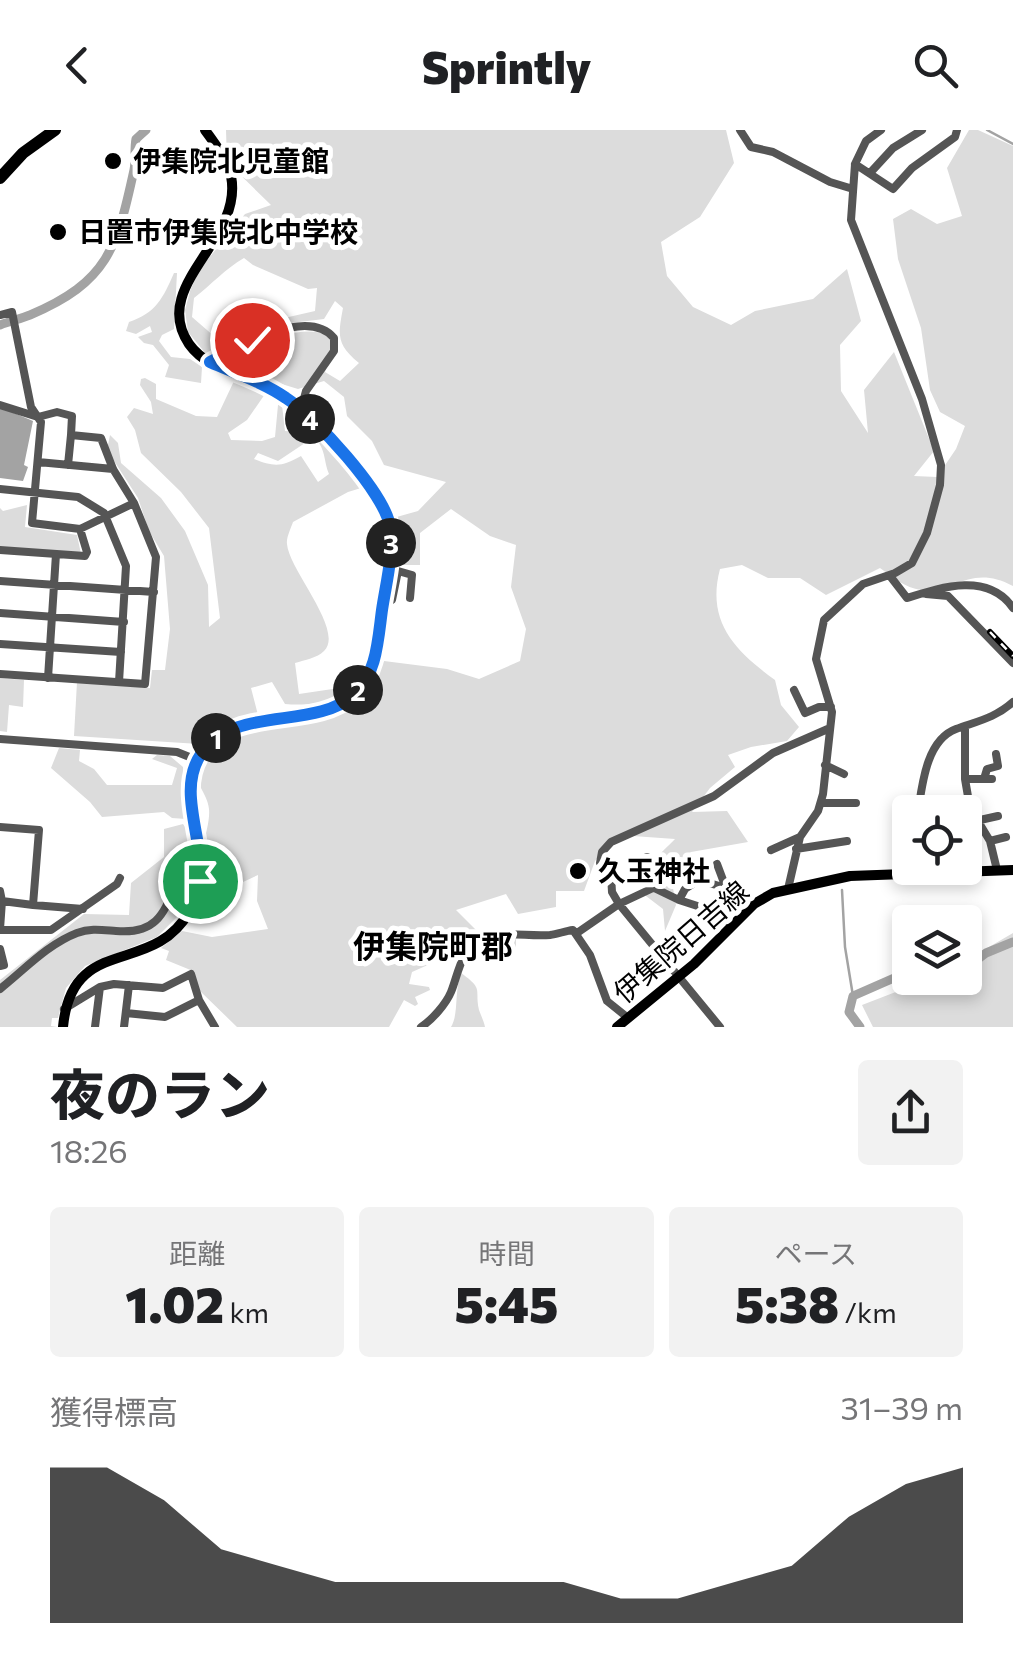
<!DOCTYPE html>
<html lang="ja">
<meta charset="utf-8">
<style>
body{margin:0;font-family:Commissioner,"Noto Sans JP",sans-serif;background:#f2f2f2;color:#202124;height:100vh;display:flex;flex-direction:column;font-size:38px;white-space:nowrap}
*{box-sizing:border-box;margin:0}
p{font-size:32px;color:#757577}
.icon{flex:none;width:55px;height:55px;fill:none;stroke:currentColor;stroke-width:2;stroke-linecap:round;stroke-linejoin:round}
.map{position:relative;height:897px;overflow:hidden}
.panel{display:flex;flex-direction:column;background:#fff;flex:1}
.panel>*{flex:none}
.buttons{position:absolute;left:892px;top:665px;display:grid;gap:20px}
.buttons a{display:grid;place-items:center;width:90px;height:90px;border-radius:10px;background:#fff;box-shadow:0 5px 15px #0003;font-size:50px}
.pin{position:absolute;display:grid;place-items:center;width:85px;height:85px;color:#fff;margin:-42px;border:5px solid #fff;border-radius:50%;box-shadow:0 2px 10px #0007}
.km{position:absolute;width:50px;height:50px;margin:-25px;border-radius:50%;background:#222;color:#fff;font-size:28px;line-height:50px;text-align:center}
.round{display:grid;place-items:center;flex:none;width:105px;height:105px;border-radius:10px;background:#f2f2f2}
.head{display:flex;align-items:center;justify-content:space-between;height:170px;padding:0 50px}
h1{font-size:55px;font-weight:800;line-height:75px}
.metrics{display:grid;grid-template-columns:repeat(3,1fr);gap:15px;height:170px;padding:10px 50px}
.metrics div{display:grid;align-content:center;border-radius:10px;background:#f2f2f2;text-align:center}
.metrics b{font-size:50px;font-weight:800}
.metrics small{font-size:28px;font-weight:400}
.metrics p{font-size:28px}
.chart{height:280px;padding:20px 50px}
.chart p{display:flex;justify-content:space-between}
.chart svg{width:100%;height:180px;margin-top:10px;fill:#000;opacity:.7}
header{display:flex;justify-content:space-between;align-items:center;height:130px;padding:0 50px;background:#fff;font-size:45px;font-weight:800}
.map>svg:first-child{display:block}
</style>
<header><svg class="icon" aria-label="back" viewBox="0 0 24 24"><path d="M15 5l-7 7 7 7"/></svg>Sprintly<svg class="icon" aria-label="search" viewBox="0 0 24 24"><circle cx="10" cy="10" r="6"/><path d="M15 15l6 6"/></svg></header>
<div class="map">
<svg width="1013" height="897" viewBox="0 0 1013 897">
<rect width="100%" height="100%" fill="#fff"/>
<path fill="#dcdcdc" d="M226 0H726L734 33 700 87 661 112 667 146 693 177 731 195 755 181 813 169 847 139 861 191 840 215 841 261 868 303 864 260 894 222 934 321 914 346 937 347 956 319 965 296 940 282 930 260 921 198 898 129 893 89 911 79 937 94 962 86 947 38 969 0H978L1013 16V456C971 433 953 464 921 460 905 458 893 447 880 438L826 465 800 448H768L742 435 720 439C706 492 735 521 775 550L781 575 799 597 787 611 751 617 728 625 735 637 710 658 692 682 727 681 748 712 691 722 676 740 673 758 676 775 665 801 663 779 646 766C643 738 656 728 675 709L619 705 595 731 584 761H556V777L518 784 506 764 456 780 479 803 516 805V823L457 822 412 842 409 854 429 857 430 860 415 867 418 874 415 876 404 870 389 897H237L200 861 193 841 166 830 169 821 161 818 182 801 212 807 268 799 257 771 258 745 185 779 157 807 85 836 66 858 58 888H52L51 896 57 897H0V850L84 784 129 785 131 753 164 727V699L183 694 197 714 204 713C206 702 210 690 209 679 208 670 204 664 200 656 190 632 212 614 230 602L351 571 366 559 384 531 447 539 479 549 520 531 526 499 511 457 516 415 490 406 451 379 420 403V435H395L393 388 418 381 446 352 384 335 372 311 347 286 344 267 324 251 298 259 230 238C245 235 264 249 274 234L271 225 233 224C261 214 302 192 329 206L333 216 325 242 340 251 359 233C336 214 338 205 343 178L335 171 324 189 283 194 280 189 315 181 317 158 308 159 253 135 244 128C225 139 212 154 194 168L192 187 215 207 234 211 253 202 255 205 218 224H206L188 202 185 180 190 161 199 140 245 84 271 75 227 32Z
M174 143H177L174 199 162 205 159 211 171 227 190 229 202 237 201 253 165 247 169 235 153 215 144 213 138 207 152 202 150 196 136 204 126 201 129 192C156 183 163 168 174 143Z
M145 248 156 254V269L196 286 217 287 234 251 265 264 247 290 228 303 231 310 262 311 275 307 278 275H282L285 301 310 303 314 307 278 331 258 323 254 329C274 337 282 337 301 326L318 352 329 344C324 333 326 324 319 313L322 311 361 358 348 362 293 392C291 398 286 408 287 414 289 440 345 501 324 521 317 528 305 530 295 533L299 564 346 557 348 550 355 549 357 552C340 573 310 576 285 574L272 552 251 558 258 585 225 593 199 614 74 606 77 552 150 558 152 540H165L170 499 164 426 149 401 138 368 107 320 110 305 118 313 121 333 161 368 185 401 208 455 209 497 220 488 209 398 181 362 141 323 135 300 127 287 134 278 153 284 151 272 140 255 141 249Z
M27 375 25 397 77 405 81 424 0 417V378L3 381Z
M0 548 24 550 23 577 9 575 7 602 0 601Z
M59 618 80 620 79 631 94 639 107 655H172L177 638 152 629 157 625 170 626 183 637 186 689 172 688 164 682 102 687 90 672 51 638Z
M1013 803V897H873L862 875 932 848H965V831Z
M461 843C485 860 474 859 479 880 481 886 484 891 485 897H451C459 884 454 862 461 843Z"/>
<path fill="#a3a3a3" d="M0 277 33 291 24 335 28 337 23 351 0 348Z"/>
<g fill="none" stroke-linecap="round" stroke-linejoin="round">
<path stroke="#a3a3a3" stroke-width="2.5" d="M987 0 1013 14
M842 760 845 817 853 866"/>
<path stroke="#a3a3a3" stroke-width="9" d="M0 195C10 191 20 189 30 185 108 152 117 118 134 40 136 30 134 19 136 9L146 0
M965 839 986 823 1013 812
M860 897 849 882 853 866 910 841"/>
<path stroke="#555" stroke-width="8" d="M740 0 751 17 773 22 830 52 853 59
M855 34 893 59 912 38 955 7 957 0
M870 43 893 18 922 0
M0 185 12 182 31 277 41 292 32 393 80 399
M210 233C237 216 308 176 334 208V221L306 261 301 279
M0 275 38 287 57 282 72 286 71 305 101 308 113 339 134 373 156 427 145 554 0 544
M38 332 113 339
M68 335 71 305
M0 359 78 367 104 383 126 436 119 552
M0 420 85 426 87 422 80 399 134 373
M890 446 907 468C942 457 988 442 1013 478
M0 451 154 462
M926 464 948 466 1013 533
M384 473 392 470 398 441 412 445 410 468
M0 483 124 492
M0 514 121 522
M48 548 56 424
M794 560 805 583 819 577H831
M965 598V649L970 678 990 711 997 740
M0 609 177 622 197 630
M825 635 844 644
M965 649H992
M984 649 987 639 998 636 996 624
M821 673H856
M918 682C922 656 926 610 956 599 978 591 995 588 1013 572
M980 690 998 686
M0 697 39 700 33 775 2 771 0 761
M990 711 1006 707
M796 719 847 711
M771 720 800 707
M647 727 644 741 650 756 679 770
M717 734 726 758
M788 759 800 707 818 681 823 664 832 582 816 529 824 490 863 454 895 443 912 433 927 403 940 355 941 335 922 269 851 90 855 34 866 11 881 0
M33 775 83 779
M719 783 679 770 685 759 699 750 726 758 719 783 732 795
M0 799 2 771
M0 800H51L117 754 120 748
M577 803 619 774 653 758
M0 819 4 835 0 836
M0 859C24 840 48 814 77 803 90 798 102 800 116 801 161 805 165 778 180 745L200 751
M64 879 100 857 114 854 163 858 191 844 199 870 215 897
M126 883 165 887 199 870
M95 897 100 857
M124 897 129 855
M421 897C432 890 446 874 451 862 458 845 461 818 481 809 503 800 527 807 550 805 558 804 565 801 573 800L590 825 607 871 627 887
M720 897 619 774 612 762 611 745 600 733 602 722 611 712 714 666 773 623 830 598"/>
<path stroke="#000" stroke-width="10" d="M63 897C72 803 152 847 189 782 221 725 168 665 204 620 218 602 236 597 257 593 285 587 321 585 346 571 383 549 389 454 391 414 391 401 390 389 384 377 369 346 305 277 275 261 247 246 208 241 189 214 149 155 244 111 231 46 227 29 215 14 205 0
M617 897 694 834 754 774 773 763 850 746 1013 740"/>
<path stroke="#000" stroke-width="12" d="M0 48 23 23 55 0"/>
<defs>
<path id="rail" d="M990 502 1013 526"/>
</defs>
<use href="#rail" stroke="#000" stroke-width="6"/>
<use href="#rail" stroke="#fff" stroke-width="2.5" stroke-dasharray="8" stroke-linecap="butt"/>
</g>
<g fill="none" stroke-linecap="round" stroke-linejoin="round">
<defs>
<path id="route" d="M200 751C205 711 176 661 201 624 235 574 313 601 354 565 377 544 378 509 382 480 386 453 394 424 390 397 386 364 314 286 286 268 263 252 235 243 210 232L252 210"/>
</defs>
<use href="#route" stroke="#fff" stroke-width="20"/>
<use href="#route" stroke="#1a73e8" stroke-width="12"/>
</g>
<g fill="#000" stroke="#fff" stroke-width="4">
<circle cx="113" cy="31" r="10"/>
<circle cx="58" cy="102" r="10"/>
<circle cx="578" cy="741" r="10"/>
</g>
<g text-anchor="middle" stroke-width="10" stroke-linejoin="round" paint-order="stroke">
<g font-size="28" font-weight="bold" fill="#000" stroke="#fff" text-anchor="start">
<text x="133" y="41">伊集院北児童館</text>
<text x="78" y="112">日置市伊集院北中学校</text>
<text x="598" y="751">久玉神社</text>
</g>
<g font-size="28" fill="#000" stroke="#fff">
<text transform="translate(681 812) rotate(-41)" y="10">伊集院日吉線</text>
</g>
<g font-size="32" font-weight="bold" fill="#000" stroke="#fff">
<text x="433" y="828">伊集院町郡</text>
</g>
</g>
</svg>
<div class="buttons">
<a><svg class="icon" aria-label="locate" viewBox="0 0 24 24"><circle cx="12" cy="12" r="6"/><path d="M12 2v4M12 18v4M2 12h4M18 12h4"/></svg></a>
<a><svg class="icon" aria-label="layers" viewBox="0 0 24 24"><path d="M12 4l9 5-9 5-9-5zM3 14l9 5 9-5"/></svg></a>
</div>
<div class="pin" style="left:200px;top:751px;background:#1e9e55"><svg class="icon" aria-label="arrive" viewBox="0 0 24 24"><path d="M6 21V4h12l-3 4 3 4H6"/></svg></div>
<div class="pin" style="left:252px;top:210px;background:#d93025"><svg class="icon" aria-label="check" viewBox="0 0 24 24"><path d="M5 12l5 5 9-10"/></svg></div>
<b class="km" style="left:216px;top:608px">1</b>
<b class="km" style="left:358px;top:560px">2</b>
<b class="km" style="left:391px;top:413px">3</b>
<b class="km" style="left:310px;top:289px">4</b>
</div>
<section class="panel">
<div class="head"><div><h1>夜のラン</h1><p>18:26</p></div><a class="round"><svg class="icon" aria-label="share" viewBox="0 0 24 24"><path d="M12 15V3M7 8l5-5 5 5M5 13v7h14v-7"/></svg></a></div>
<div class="metrics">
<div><p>距離</p><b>1.02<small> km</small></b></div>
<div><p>時間</p><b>5:45</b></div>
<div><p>ペース</p><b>5:38<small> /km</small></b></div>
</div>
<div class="chart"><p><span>獲得標高</span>31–39 m</p>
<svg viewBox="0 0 160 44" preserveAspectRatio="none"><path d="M0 44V6L10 6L20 14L30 26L40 30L50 34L60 34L70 34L80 34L90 34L100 38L110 38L120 34L130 30L140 18L150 10L160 6V44z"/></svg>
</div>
</section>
